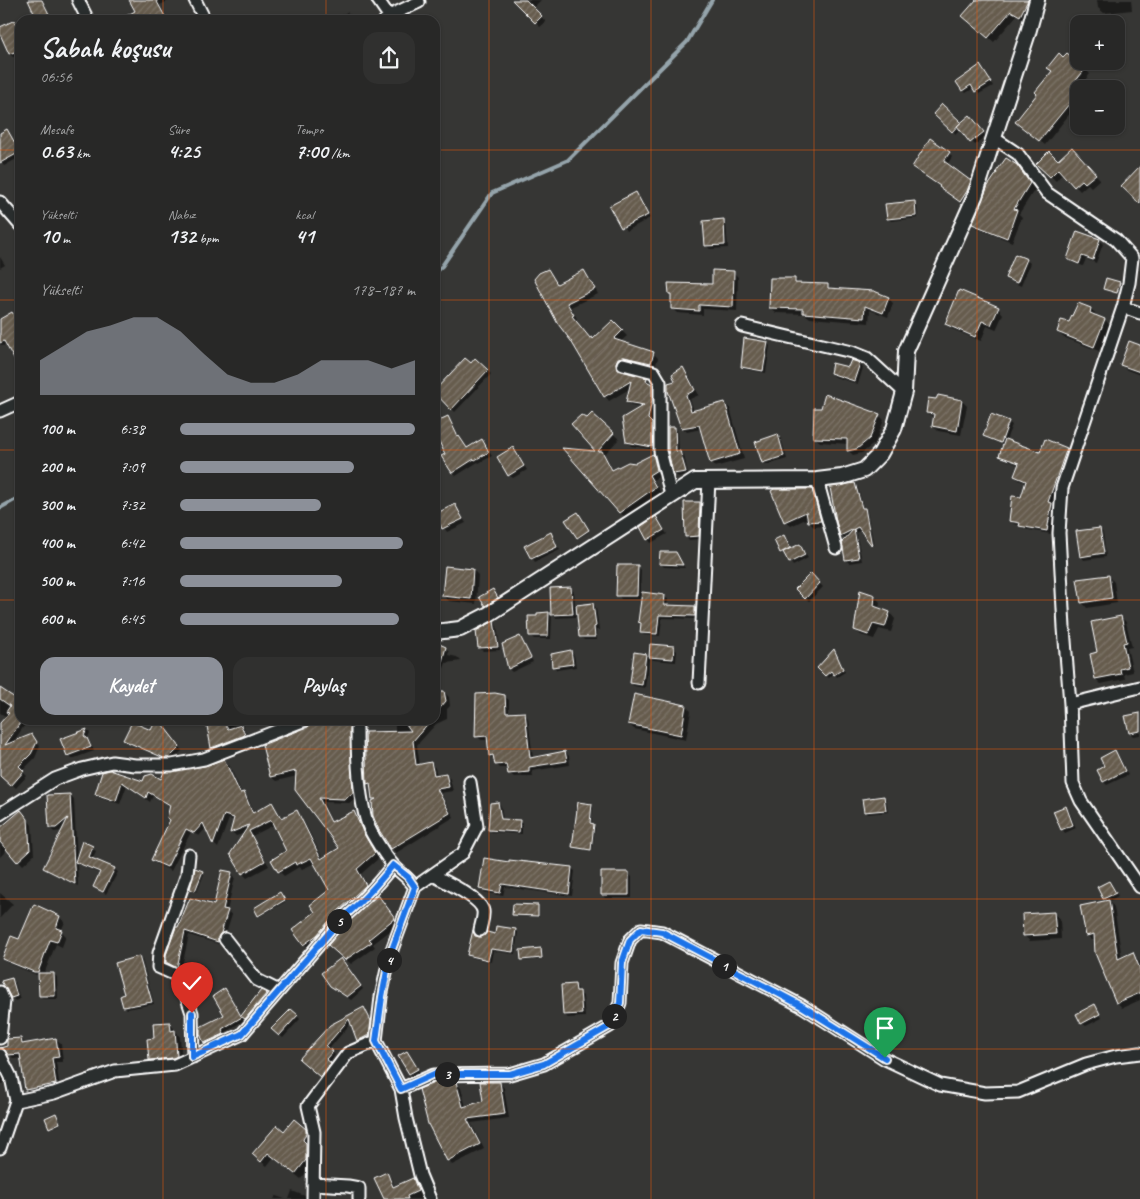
<!DOCTYPE html>
<html lang="tr">
<meta charset="utf-8">
<style>
body{margin:0;font-family:Caveat,sans-serif;background:#30302f;color:#f1f3f6;height:100vh;display:flex;flex-direction:column;font-size:19px;white-space:nowrap}
*{box-sizing:border-box;margin:0}
p{font-size:16px;color:#a5a6a7}
.icon{flex:none;width:28px;height:28px;fill:none;stroke:currentColor;stroke-width:2;stroke-linecap:round;stroke-linejoin:round}
.map{position:relative;flex:1;overflow:hidden}
.drawer{position:absolute;left:15px;top:15px;width:425px;height:710px;display:flex;flex-direction:column;background:#282827;border-radius:15px;box-shadow:0 1px 4px #0004,0 0 0 1px #444}
.drawer>*{flex:none}
.tools{position:absolute;left:1070px;top:15px;display:grid;gap:10px}
.tools a{display:grid;place-items:center;width:55px;height:55px;border-radius:10px;background:#282827;box-shadow:0 1px 4px #0004,0 0 0 1px #444;font-size:25px}
.pin{position:absolute;display:grid;place-items:center;width:42px;height:42px;color:#fff;margin:-51px -21px;border-radius:50% 50% 50% 0;rotate:-45deg;box-shadow:0 0 5px #0007}
.pin .icon{rotate:45deg}
.km{position:absolute;width:25px;height:25px;margin:-12px;border-radius:50%;background:#222;color:#fff;font-size:14px;line-height:25px;text-align:center}
.round{display:grid;place-items:center;flex:none;width:52px;height:52px;border-radius:15px;background:#30302f}
.overview{display:flex;align-items:center;justify-content:space-between;height:85px;padding:0 25px}
h1{font-size:28px;font-weight:700;line-height:38px}
.stats{display:grid;grid-template-columns:repeat(3,1fr);gap:8px;height:85px;padding:5px 25px}
.stats div{display:grid;align-content:center}
.stats b{font-size:21px;font-weight:700}
.stats small{font-size:14px;font-weight:400}
.stats p{font-size:14px}
.chart{height:140px;padding:10px 25px}
.chart p{display:flex;justify-content:space-between}
.chart svg{width:100%;height:90px;margin-top:5px;fill:#8c9099;opacity:.7}
.primary-button{display:flex;gap:10px;margin-top:auto;padding:10px 25px}
.primary-button a{flex:1;height:58px;border-radius:15px;background:#8c9099;color:#fff;font-size:20px;font-weight:700;line-height:58px;text-align:center}
.primary-button a+a{background:#30302f;color:#f1f3f6}
ul{padding:0 25px;list-style:none;font-size:16px}
li{display:grid;grid-template-columns:80px 60px 1fr;align-items:center;height:38px}
li i{height:12px;border-radius:6px;background:#8c9099}
.map>svg:first-child{display:block}
</style>
<div class="map">
<svg width="1140" height="1199" viewBox="0 0 1140 1199">
<defs>
<pattern id="building-hatch" width="6" height="6" patternUnits="userSpaceOnUse" patternTransform="scale(1.25)"><rect width="6" height="6" fill="#665c4e"/><path d="M-1 1l2-2M0 6l6-6M5 7l2-2" fill="none" stroke="#7d7469"/></pattern>
</defs>
<rect width="100%" height="100%" fill="#363634"/>
<filter id="ink" filterUnits="userSpaceOnUse"><feTurbulence type="fractalNoise" baseFrequency=".02" numOctaves="2"/><feDisplacementMap in="SourceGraphic" scale="10" xChannelSelector="R" yChannelSelector="G"/><feConvolveMatrix kernelMatrix="1 2 1 2 8 2 1 2 1" color-interpolation-filters="sRGB"/></filter>
<g filter="url(#ink)">
<path fill="#0007" fill-rule="evenodd" d="M29 0H43L52 20H39Z
M130 0H170L160 5 168 20H121L136 12Z
M514 0H541L533 8 546 22 540 27Z
M977 0H1035L1026 21 1017 15 994 42 969 21Z
M1097 0H1131L1132 10 1104 13 1098 8Z
M347 12 354 20H335Z
M15 22 20 29V54L13 57 10 54 0 28Z
M983 69 993 86 979 94 974 88 966 93 963 90Z
M1085 69 1090 74 1075 92 1079 95V102L1045 145 1022 127 1039 95Z
M942 106 962 124 973 120 986 136 975 145 961 129 956 134 935 114Z
M7 130 20 151V157L4 166 0 161V134Z
M949 153 952 157 947 165 974 185 970 195 964 204 914 167Z
M1076 154 1100 179 1091 187 1088 184 1080 191 1063 173 1056 181 1038 164 1058 162Z
M1016 166 1035 189 1019 214 1022 217 1012 242 979 229 973 224Z
M635 194 650 218 626 231 611 207Z
M914 203 917 205 918 218 891 221 888 219Z
M723 220 726 224 728 248 710 249 706 246Z
M1078 233 1100 241 1103 244 1096 263 1086 259 1083 266 1072 262 1068 259Z
M0 257 5 265 0 268Z
M1026 260 1030 263 1021 286 1010 281 1007 278Z
M548 271 558 285 584 272 588 276 598 294 571 307 577 319 575 321 590 340 594 341 613 322 627 336 620 342 653 353 658 358 655 367 620 368 621 372 646 379 657 390V406L652 424 657 428V450L631 446 627 441 642 408 632 406 627 402 631 388 609 401 605 396 572 340Z
M733 272 738 277 737 311 703 309V315L677 313 672 308V295L670 293 713 285Z
M795 279 799 284 828 286 831 289 888 298 893 303 888 317 870 310 869 323 810 318 805 314 776 313 770 308Z
M1119 283 1121 285 1118 293 1105 289Z
M1078 304 1091 309 1096 314 1095 316 1105 320 1110 325 1099 351 1063 337 1058 332 1069 324Z
M998 308 1003 314 996 330 987 326 981 341 952 329 946 323Z
M12 314 20 324V368L7 344 3 346 0 344V320Z
M767 343 770 346 766 373 745 369 742 366Z
M1140 346V375L1127 370 1122 365Z
M475 360 491 374 455 412 435 391 471 365Z
M859 364 863 368 858 384 835 377 831 373Z
M682 369 687 373 699 395 690 399 694 412 725 403 730 408 744 459 715 467 711 462 701 429 687 432 682 427 677 382Z
M962 401 967 406 961 435 938 431 933 426 935 418 927 413Z
M592 415 619 439 604 455 614 471 636 464 653 456 658 461 662 475 653 480 661 493 625 517 619 512 587 419Z
M879 415 884 420 875 443 862 453 853 455 848 450V444L820 442 814 437Z
M447 417 451 421 459 438 468 449 482 441 492 456 479 463 478 462 456 476 453 472 447 454 435 430V423Z
M1008 422 1012 425 1006 440 1041 454 1045 441 1067 450 1071 454 1052 505 1055 508 1051 534 1024 529 1021 525 1014 524 1010 520 1021 499 1027 483 1019 480 1015 476 1019 465 1004 459 1000 455 1004 445 988 439 985 436Z
M675 428 678 432 679 452 684 455 688 475 678 477 675 473Z
M777 436 781 439 787 459 767 465 763 462Z
M516 452 527 470 513 478 509 475Z
M855 485 858 488 863 509 867 512 874 546 862 529 856 533 862 561 849 563 846 560V540L842 535 831 488Z
M811 490 817 495 825 526 814 527 809 522 808 518 791 526 785 521Z
M700 503 703 506 702 539 689 540 686 536Z
M454 505 466 523 447 532 436 515Z
M579 515 589 532 579 538 578 537Z
M656 518 667 534 651 543 648 539Z
M1100 529 1103 533 1106 557 1084 560 1081 556Z
M550 534 560 550 535 562 526 547Z
M785 538 791 550 799 546 808 558 793 566 784 552H781Z
M676 554 685 568 664 567 660 563Z
M637 566 641 570 640 599H621L618 595Z
M473 570 478 575 476 604 449 601 443 596Z
M811 575 823 587 809 601 797 589Z
M1108 576 1114 582 1117 603 1087 608 1082 602Z
M571 589 574 592 575 606 593 604 596 608 599 630H596L597 640H584L580 636 578 608 575 609 576 617 556 618 552 615Z
M493 591 500 602 489 609 481 597Z
M643 594 665 596 662 611H665L666 598 668 599 667 606 695 607 698 610 697 619 662 618 660 636 644 635 641 632 642 625 639 622Z
M874 596 880 602 879 610 890 613 895 619 891 632 879 629 874 639 861 635 855 630Z
M549 614 552 617 551 639H534L531 636 538 617Z
M1121 617 1126 622 1132 647 1127 648 1133 672 1124 674 1125 679 1101 684 1096 679 1099 653Z
M494 623 497 626 500 650 483 651 479 648Z
M520 637 523 641 533 662 512 672 509 669 503 645Z
M435 647 445 648 449 652 448 655 457 657 461 661 446 663 444 668 440 664H435Z
M673 648 677 651 676 662 653 660 650 656Z
M834 651 845 672 837 677 834 673 829 678 818 667Z
M571 652 574 655 576 667 557 670 554 666Z
M635 654 646 655 649 659 645 688 634 686 631 683Z
M0 690 20 702V720H28L12 744 32 736 40 746 35 758 22 771 27 776 16 788 0 774V725L7 717 0 713Z
M435 692H444L449 697 450 706 447 709V719L436 724 417 745 420 766 431 764 435 768 437 776 446 774 450 779 453 791 440 793 454 817 396 853 392 848 375 801 373 799 372 787 368 784 366 733H395V720H435ZM431 767H433L436 781Z
M504 696 509 700V714H524L528 718 533 758 565 752 569 756 570 765 532 771 533 776 514 777 509 773 508 768H500L496 764 494 759 490 755 488 740H481L477 736Z
M686 706 691 711 686 740 634 729 629 724Z
M1140 714V735L1133 736 1130 733Z
M93 720H101L97 723Z
M157 720 182 751 172 760H168L128 743 125 740 151 732Z
M225 720H241L248 739 216 751 212 748 209 727 225 721Z
M272 720H297L276 728 273 724Z
M318 720H357V798L349 803 323 802 332 823 353 812 358 817 367 838 379 858 361 874 370 890 309 949 293 930 317 912 331 890 315 863 302 869 299 867 284 876 279 871 288 851 274 825 252 836 269 866 247 878 243 874 233 853 246 833 236 836 232 832 234 820 229 819 218 848 214 844 206 828 199 836 191 832 171 871 157 864 152 860 171 821V806L153 796 150 802 127 785 120 804 101 798 97 793 103 773 143 783 162 781 224 761 229 765 242 794 248 798 254 814 272 804 282 819 297 812 301 816 323 859 340 849 297 776 276 781 271 777 308 728Z
M87 730 90 733 87 739 90 743 94 751 72 759 68 755 62 740Z
M1115 752 1118 755 1128 775 1107 785 1104 782 1106 767Z
M70 795 74 799 77 860 83 843 96 851 92 860 114 869 118 872 106 894 94 887 101 874 80 865 77 862 78 886 48 871 44 867 62 831 54 832 50 828Z
M884 797 886 799 888 812 867 814 865 812Z
M498 803 501 806 503 821 520 822 522 824V834L492 832 489 830Z
M579 804 593 807 591 825 595 827 592 850 573 847Z
M1066 808 1069 811 1076 828 1065 833 1062 829Z
M25 816 32 825 34 855 23 865 8 849 0 857V830Z
M510 863 571 868 575 871 572 896 505 887 503 896 484 892 480 888Z
M223 871 232 874H230L221 914 223 915 232 874 235 877 227 911 232 915 225 937 221 941 222 945 189 935 181 971 171 966 167 962 168 955 177 928 179 929 191 899 214 907Z
M202 872 204 874 197 892 192 890 191 889Z
M629 874 632 877V898H605L602 894Z
M1109 882 1118 896 1109 901 1114 907 1122 958 1133 954 1140 963V1000L1122 1008 1117 1002 1095 940H1092L1087 935 1108 902 1098 887Z
M0 893 13 904 0 918Z
M281 895 285 902 260 916 259 915Z
M382 901 399 924 373 944 375 947 351 964 335 950Z
M538 906 539 917 514 914Z
M1054 914 1060 919 1061 939 1030 941 1024 936Z
M59 917 65 922 61 931 66 936 62 947 56 944 44 974H54L57 977 58 999H44L40 996 39 976 8 963 3 958Z
M515 930 518 932 515 954 493 951 491 962 471 957 468 955 473 933 479 939Z
M541 949 543 959 524 961 522 960Z
M139 958 142 960 154 1004 127 1009 124 1006 126 995Z
M345 963 363 989 351 1000 335 989Z
M192 964 208 989 198 995 194 992Z
M11 980 15 983 20 999 15 1001 12 997Z
M575 985 578 989V992L583 996 585 1017 568 1018 564 1015Z
M261 992 269 997 248 1022 246 1019 224 1033 226 1037 208 1045 205 1042 201 1034 226 1015 228 993 242 1017Z
M1095 1005 1102 1018 1086 1026 1082 1023Z
M364 1009 373 1025 372 1039 361 1044 358 1040 351 1023 329 1049 335 1055 329 1063 333 1067 324 1079 301 1059 331 1026Z
M291 1010 300 1019 283 1038 273 1029Z
M170 1023 180 1037 182 1061 156 1065 151 1059 156 1039Z
M21 1039 26 1045 56 1040 61 1044 63 1062H56L60 1088 30 1094 26 1089 21 1058 14 1059 3 1048Z
M407 1052 420 1073 413 1077 410 1074Z
M0 1069 6 1081 0 1085Z
M456 1083 461 1088 466 1107 485 1102 500 1083 504 1088 509 1118 471 1123 484 1149 452 1165 448 1160Z
M57 1116 60 1125 51 1128 50 1127Z
M305 1130 311 1136V1141L308 1146 311 1149V1166L301 1179 274 1157 267 1166 259 1160 284 1133Z
M386 1174 391 1178 395 1188 413 1179 418 1184 424 1199H385Z
M292 1191 305 1196 308 1199H289Z
M276 1196 285 1199H274Z"/>
<g fill="none" stroke-linecap="round" stroke-linejoin="round">
<path stroke="#95a4ab" stroke-width="4" d="M435 272 442 266 492 193 568 160 687 42 712 0
M0 508 20 497"/>
</g>
<path fill="url(#building-hatch)" stroke="#fff" d="M28 0H42L50 16 42 20H37Z
M129 0H156L167 20H119L135 11Z
M512 0H526L542 16 535 23Z
M976 0H1028L1020 16 1011 11 988 38 962 16Z
M15 20 20 32V50L9 54 0 34V27Z
M1059 53 1063 57 1067 53 1086 68 1071 87 1078 93 1039 141 1015 122 1037 94 1035 92 1052 71 1047 68Z
M980 65 991 82 975 92 971 85 962 91 956 82Z
M942 104 961 122 952 132 933 114Z
M970 115 984 132 970 143 957 126Z
M7 129 20 152 0 163V133Z
M930 138 950 152 944 161 971 181 967 191 960 202 939 187 940 186 912 167Z
M1072 147 1096 174 1085 183 1082 180 1074 187 1058 169 1050 177 1036 164 1049 151 1058 160Z
M1006 158 1017 165 1030 183 1014 209 1017 210 1007 238 972 224 988 186 997 173 996 172Z
M1140 166V204L1121 186Z
M636 192 648 215 621 228 609 206Z
M915 201 916 216 887 219 885 204Z
M724 219 725 245 705 246 703 221Z
M1077 231 1100 239 1093 260 1082 256 1079 264 1067 259Z
M1015 254 1027 259 1017 283 1005 278Z
M548 269 557 284 584 270 595 289 567 303 574 315 572 316 590 338 592 337 593 339 613 320 623 330 614 339 654 352 651 363 624 357 618 358 616 363 618 370 647 378 646 381 652 384V400L648 419 652 423V447L626 442 622 418 644 405 626 402 631 381 604 397 571 341 558 324 534 279 539 273Z
M712 270 734 271 733 307 699 305V311L671 309V294H669L668 283 712 284Z
M770 278H795V283L828 284V288L874 291 889 297 883 313 865 306 864 318 803 313V309L769 308Z
M1106 278 1120 282 1117 293 1103 289Z
M959 290 999 307 991 325 982 321 975 337 945 324Z
M1078 303 1091 308 1090 313 1105 319 1094 347 1057 332 1061 320 1069 322Z
M12 312 20 326V370L4 341 0 343V319Z
M744 338 768 342 763 371 741 367Z
M1129 341 1140 345V372L1120 365Z
M465 358 471 363 475 358 488 370 451 410 435 393V390Z
M851 360 860 363 854 381 830 373 832 363 848 367Z
M683 367 695 390 686 395 691 411 725 402 740 454 710 463 699 425 681 428 668 391V383L675 381 672 374Z
M825 394 880 414 870 438 857 449 847 451V439L813 438 814 408H821Z
M938 395 962 400 957 431 932 426 934 414 926 413 928 398 936 399Z
M592 413 614 433 598 451H602L612 470 628 462 635 463 653 454 657 470 649 475 656 487 619 513 562 448 595 451 571 424 581 415 587 418Z
M991 414 1009 421 1001 443 983 436Z
M448 416 458 437 459 436 467 448 482 439 489 452 475 460 474 459 452 473 441 456 445 454 435 433V422Z
M668 427H675L676 451H680L686 472 673 474 668 450Z
M778 434 784 456 762 463 755 442Z
M1005 439 1040 452 1045 439 1067 448 1048 502 1052 503 1047 531 1019 526 1020 523 1009 521 1012 496 1021 497 1026 481 1014 476 1019 463 999 456Z
M513 447 524 466 508 476 497 457Z
M855 483 862 508H865L872 546 858 527 840 536 836 521 830 487Z
M774 489H812L821 521 808 522 806 512 784 522 771 491Z
M684 502H700L699 536 685 537Z
M455 504 463 519 442 529 435 514Z
M578 512 589 530 577 538 565 520Z
M656 516 664 530 647 540 640 527Z
M1100 528 1104 553 1080 557 1076 531Z
M854 529 859 558 845 560 842 542Z
M551 532 557 547 531 559 524 546Z
M784 535 790 548 780 553 774 540Z
M800 544 805 555 789 563 783 552Z
M660 552H676L683 565 659 564Z
M617 565H638L637 596H616Z
M445 566 473 569 471 599 442 596Z
M811 573 820 583 805 599 795 589Z
M1109 575 1112 598 1081 603 1077 579Z
M571 587 573 614 551 615 550 588Z
M493 589 498 598 485 606 479 597Z
M860 590 875 595 874 606 890 612 885 627 873 624 868 635 854 630Z
M642 592 665 595 664 605 695 606V616L659 615 657 634 640 633 641 623 638 622Z
M593 603 596 626 594 627 595 637H579L576 605Z
M549 612 548 636H529L528 616H537V613Z
M1121 616 1127 642 1123 643 1128 667 1120 669 1121 674 1095 679 1090 654 1097 652 1091 622Z
M494 621 498 647 478 648 476 631Z
M520 636 531 658 508 669 502 644Z
M435 642 446 647 438 676H435Z
M650 644 674 646 673 659 649 657Z
M834 649 843 669 834 675 831 671 825 676 817 668Z
M571 650 573 664 552 667 551 654Z
M634 652 646 654 642 685 630 683Z
M0 688 15 698 20 689V723L5 745 32 734 37 742 31 754 19 766 24 771 11 786 0 776V723L9 713 6 712 10 706 0 699Z
M435 691H444L446 701 435 714Z
M495 693 505 695 506 713 525 712 530 758 565 751 567 761 529 767V772L508 774 506 764 495 765 493 755 489 756 487 736 475 737 476 694Z
M634 694 686 705 681 735 628 724Z
M1140 713V731L1129 733 1125 716Z
M156 720H159L180 747 169 758H164L123 740 132 722 151 730Z
M312 720H353L350 728 353 793 344 799 319 798 331 822 354 811 363 832 375 853 357 869 366 885 335 914 317 935 303 945 292 930 315 912 310 905 329 890 311 858 296 865 295 862 278 872 271 860 286 851 271 820 249 831 265 861 242 874 230 854 249 825 230 833 234 818 224 815 213 845 203 823 194 833 186 829 167 867 151 860 170 820 167 818 170 805 148 792 146 798 122 782 116 801 95 794 102 772 110 770 143 781 145 776 152 774 161 779 164 772 205 766 224 759 240 793 244 792 252 812 253 813 272 802 281 818 297 810 321 859 339 848 295 790 296 771 270 777 262 745 308 727 311 724Z
M403 720H431L413 741 416 765 431 762 434 775 446 773 449 787 437 789 450 813 391 849 379 830 373 816 372 801 376 799H372L370 783 367 784 365 732 411 731Z
M222 721 228 729 241 725 245 735 211 748 207 726Z
M87 729 84 736 87 738 91 747 67 756 60 739Z
M1115 750 1125 771 1103 782 1097 770 1104 766 1100 758Z
M70 794 71 814 75 884 43 868 68 818 56 828H49L47 795Z
M884 796 886 810 864 812 862 799Z
M498 802 501 819 520 820 519 832 488 830 490 803Z
M578 802 592 804 590 823 594 824 591 850 572 847Z
M1066 806 1073 825 1061 830 1053 811Z
M21 810 28 819 30 850 17 862 0 842V828Z
M82 841 93 846 89 857 115 868 103 892 93 887 100 872 75 862Z
M484 858 509 862V860L572 867 569 894 502 884 500 893 479 889Z
M195 868 203 871 195 891 190 889Z
M222 870 232 872 223 909 228 910 221 933 218 937V942L185 931 177 968 166 962V955L176 927H178L190 898 214 905Z
M601 872H629V895H601Z
M1109 881 1116 893 1103 899 1097 887Z
M280 892 285 900 258 916 254 908Z
M378 895 395 918 369 939 372 942 345 960 328 945 346 924Z
M1109 900 1118 959 1133 952 1140 969V993L1116 1003 1095 953 1094 934 1086 936 1080 906Z
M34 904 60 916 56 928 62 930 57 942 50 940 38 972H34L2 959 11 936 19 939Z
M513 904 538 905V916L512 915Z
M1054 912 1056 934 1023 936 1022 914Z
M496 926 516 929 513 952 491 949 488 960 467 955 473 930 475 936 482 937 487 932 495 934Z
M541 948 542 958 521 960 520 950Z
M139 956 152 1002 123 1007 120 996 124 994 115 963Z
M341 958 361 986 347 997 330 986 321 973Z
M192 962 206 985 193 993 187 974 181 969Z
M38 973H54L55 996H39Z
M12 978 17 996 11 998 1 981Z
M575 984 576 991H580L582 1014 563 1015 561 985Z
M225 988 241 1016 261 990 267 993 245 1019 242 1017 222 1029 224 1034 204 1043 200 1034V1027L224 1015 213 996Z
M1095 1004 1100 1014 1081 1024 1076 1014Z
M364 1007 371 1021 369 1035 357 1041 349 1019 326 1046 333 1051 326 1059 331 1063 320 1077 299 1059 330 1025Z
M291 1009 298 1015 279 1036 271 1029Z
M170 1022 171 1031 175 1030 177 1056 173 1058 149 1060 147 1039 154 1038 153 1023Z
M21 1038 22 1044 56 1038 59 1057 52 1058 56 1084 25 1090 20 1054 8 1055 4 1049 0 1048 7 1046V1039Z
M407 1051 418 1069 409 1074 398 1056Z
M436 1082H456L463 1107 483 1101 480 1082H500L505 1114 467 1119 480 1144 447 1161 428 1124 419 1089Z
M56 1113 60 1123 49 1128 45 1118Z
M294 1119 306 1129V1133L303 1140 306 1143V1160L295 1174 268 1153 261 1162 252 1154 277 1125 284 1131Z
M387 1172 393 1187 413 1178 418 1191 407 1196 408 1199H384L374 1178Z"/>
<g fill="none" stroke-linecap="round" stroke-linejoin="round">
<defs>
<path id="minor" d="M78 0 88 20
M195 0 205 20
M378 0 389 16
M385 20 389 16 419 2
M994 138 1018 154 1047 193 1116 240 1132 258 1129 283 1123 307 1062 488 1059 533 1064 628 1070 704 1073 783 1081 801 1140 887
M0 202 20 225
M1123 307 1140 313
M742 326 852 352 867 358 904 392
M623 364 654 372 660 382V451L671 495
M0 411 20 402
M817 480 836 548
M699 683 709 480
M1070 704 1140 687
M357 728C357 758 358 797 368 825 371 834 387 858 393 865 400 873 407 876 415 887L390 955 381 997 376 1041 401 1089 406 1118 420 1175 430 1199
M0 814 55 779 82 769 112 762 135 765H172L204 759 305 720
M189 855 187 874 159 953 158 967 180 977 192 1013 193 1057
M433 875C444 881 481 898 483 911 484 917 481 924 480 930
M415 887 463 853 477 826 470 782
M225 939 257 980 279 991
M0 992 4 1001 0 1038
M0 1055 11 1077 16 1101 0 1148
M401 1089 434 1075 510 1074 544 1064 610 1026 620 1003 622 963 630 940 641 929 662 932 802 1006 885 1059 940 1085 985 1093 1018 1092 1086 1064 1116 1056 1140 1053
M16 1101 54 1093 115 1071 175 1065 242 1034 341 919C361 903 377 885 393 865
M313 1184 348 1186 359 1188V1199
M313 1199 314 1132 308 1106 348 1053 376 1041"/>
<path id="tertiary" d="M435 632 460 629 489 614 695 481 817 480 842 477 864 470 880 454 894 429 904 392 906 351 975 196 1028 33 1037 0"/>
</defs>
<use href="#minor" stroke="#fff" stroke-width="15"/>
<use href="#tertiary" stroke="#fff" stroke-width="18"/>
<use href="#minor" stroke="#2a2d2e" stroke-width="11"/>
<use href="#tertiary" stroke="#2a2d2e" stroke-width="14"/>
</g>
</g>
<g fill="none" stroke-linecap="round" stroke-linejoin="round" filter="url(#ink)">
<defs>
<path id="route" d="M192 1013V1057L242 1034 341 919C361 903 377 885 393 865L408 877 415 887 390 955 382 997 376 1041 401 1089 434 1074H510L544 1064 610 1026 620 1003 622 963 630 940 641 929 662 932 802 1006 885 1058"/>
</defs>
<use href="#route" stroke="#fff" stroke-width="10"/>
<use href="#route" stroke="#1a73e8" stroke-width="6"/>
</g>
<path fill="none" stroke="#e8590c" stroke-width="1" stroke-opacity="0.55" d="M163 0V20M326 0V20M489 0V1199M651 0V1199M814 0V1199M977 0V1199M0 150H20M435 150H1140M0 300H20M435 300H1140M0 450H20M435 450H1140M0 600H20M435 600H1140M163 720V1199M326 720V1199M0 749H1140M0 899H1140M0 1049H1140"/>
</svg>
<div class="tools">
<a>+</a>
<a>−</a>
</div>
<div class="pin" style="left:885px;top:1058px;background:#1e9e55"><svg class="icon" aria-label="arrive" viewBox="0 0 24 24"><path d="M6 21V4h12l-3 4 3 4H6"/></svg></div>
<div class="pin" style="left:192px;top:1013px;background:#d93025"><svg class="icon" aria-label="check" viewBox="0 0 24 24"><path d="M5 12l5 5 9-10"/></svg></div>
<b class="km" style="left:724px;top:966px">1</b>
<b class="km" style="left:614px;top:1016px">2</b>
<b class="km" style="left:447px;top:1074px">3</b>
<b class="km" style="left:389px;top:960px">4</b>
<b class="km" style="left:339px;top:921px">5</b>
<section class="drawer">
<div class="overview"><div><h1>Sabah koşusu</h1><p>06:56</p></div><a class="round"><svg class="icon" aria-label="share" viewBox="0 0 24 24"><path d="M12 15V3M7 8l5-5 5 5M5 13v7h14v-7"/></svg></a></div>
<div class="stats">
<div><p>Mesafe</p><b>0.63<small> km</small></b></div>
<div><p>Süre</p><b>4:25</b></div>
<div><p>Tempo</p><b>7:00<small> /km</small></b></div>
</div>
<div class="stats">
<div><p>Yükselti</p><b>10<small> m</small></b></div>
<div><p>Nabız</p><b>132<small> bpm</small></b></div>
<div><p>kcal</p><b>41</b></div>
</div>
<div class="chart"><p><span>Yükselti</span>178–187 m</p>
<svg viewBox="0 0 160 44" preserveAspectRatio="none"><path d="M0 44V27L10 20L20 13L30 10L40 6L50 6L60 13L70 24L80 34L90 38L100 38L110 34L120 27L130 27L140 27L150 31L160 27V44z"/></svg>
</div>
<ul>
<li><b>100 m</b>6:38<i style="width:100%"></i></li>
<li><b>200 m</b>7:09<i style="width:74%"></i></li>
<li><b>300 m</b>7:32<i style="width:60%"></i></li>
<li><b>400 m</b>6:42<i style="width:95%"></i></li>
<li><b>500 m</b>7:16<i style="width:69%"></i></li>
<li><b>600 m</b>6:45<i style="width:93%"></i></li>
</ul>
<div class="primary-button"><a>Kaydet</a><a>Paylaş</a></div>
</section>
</div>
